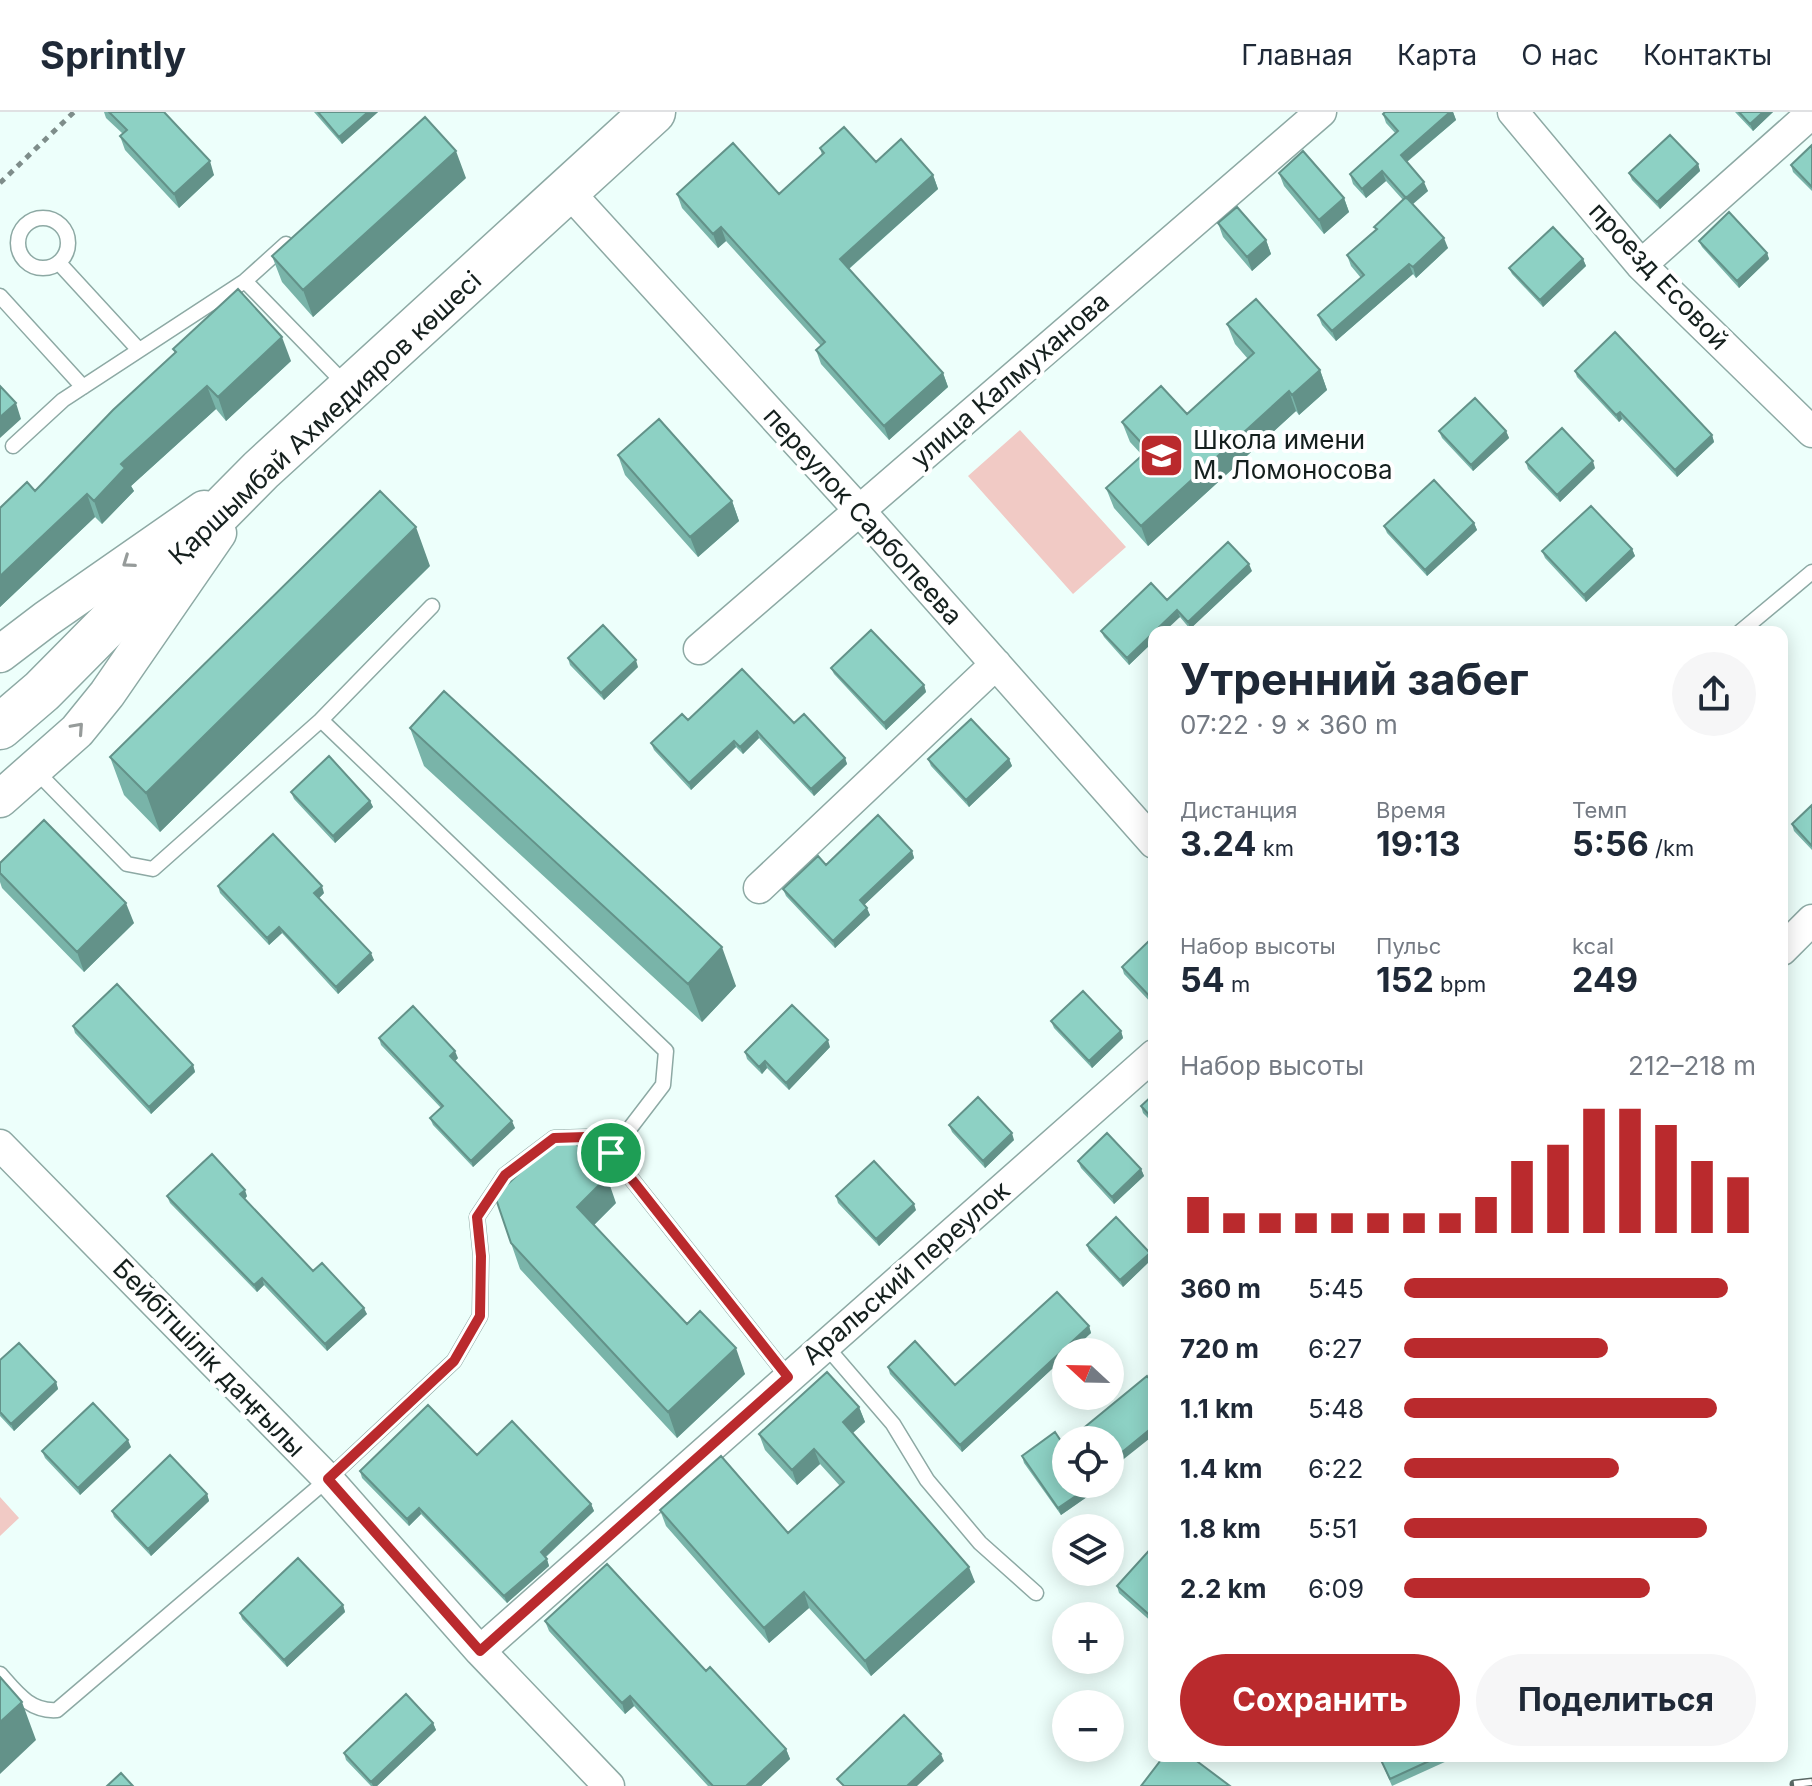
<!DOCTYPE html>
<html lang="ru">
<meta charset="utf-8">
<style>
body{margin:0;font-family:Inter,sans-serif;background:#f6f6f7;color:#1f2937;height:100vh;display:flex;flex-direction:column;font-size:30px;white-space:nowrap}
*{box-sizing:border-box;margin:0}
p{font-size:26px;color:#747a83}
.icon{flex:none;width:44px;height:44px;fill:none;stroke:currentColor;stroke-width:2;stroke-linecap:round;stroke-linejoin:round}
.map{position:relative;flex:1;overflow:hidden}
.panel{position:absolute;left:1148px;top:514px;width:640px;height:1136px;display:flex;flex-direction:column;background:#fff;border-radius:16px;box-shadow:0 4px 20px #0003}
.panel>*{flex:none}
.needle{width:52px;rotate:292deg}
.buttons{position:absolute;left:1052px;top:1226px;display:grid;gap:16px}
.buttons a{display:grid;place-items:center;width:72px;height:72px;border-radius:50%;background:#fff;box-shadow:0 4px 20px #0003;font-size:40px}
.pin{position:absolute;display:grid;place-items:center;width:68px;height:68px;color:#fff;margin:-34px;border:4px solid #fff;border-radius:50%;box-shadow:0 2px 8px #0007}
.round{display:grid;place-items:center;flex:none;width:84px;height:84px;border-radius:42px;background:#f6f6f7}
.summary{display:flex;align-items:center;justify-content:space-between;height:136px;padding:0 32px}
h1{font-size:44px;font-weight:700;line-height:60px}
.figures{display:grid;grid-template-columns:repeat(3,1fr);gap:12px;height:136px;padding:8px 32px}
.figures div{display:grid;align-content:center}
.figures b{font-size:34px;font-weight:700}
.figures small{font-size:22px;font-weight:400}
.figures p{font-size:22px}
.chart{height:224px;padding:16px 32px}
.chart p{display:flex;justify-content:space-between}
.chart svg{width:100%;height:144px;margin-top:8px;stroke:#ba2a2d;stroke-width:6}
.cta{display:flex;gap:16px;margin-top:auto;padding:16px 32px}
.cta a{flex:1;height:92px;border-radius:48px;background:#ba2a2d;color:#fff;font-size:32px;font-weight:700;line-height:92px;text-align:center}
.cta a+a{background:#f6f6f7;color:#1f2937}
ul{padding:0 32px;list-style:none;font-size:26px}
li{display:grid;grid-template-columns:128px 96px 1fr;align-items:center;height:60px}
li i{height:20px;border-radius:10px;background:#ba2a2d}
header{display:flex;align-items:center;gap:48px;box-sizing:border-box;height:112px;padding:0 40px;background:#fff;border-bottom:2px solid #e0e1e3}
header strong{font-size:38px}
nav{display:flex;gap:44px;margin-inline-start:auto;font-size:28px}
.map>svg:first-child{display:block}
</style>
<header>
<strong>Sprintly</strong>
<nav><a>Главная</a><a>Карта</a><a>О нас</a><a>Контакты</a></nav>
</header>
<div class="map">
<svg width="1812" height="1674" viewBox="0 0 1812 1674">
<rect width="100%" height="100%" fill="#edfffb"/>
<path fill="#f1cac5" d="M1020 318 1126 435 1073 482 968 364Z
M0 1385 19 1406 0 1424Z"/>
<g fill="none" stroke-linecap="round" stroke-linejoin="round">
<defs>
<path id="service" d="M18 131a25 25 0 1 1 50 0a25 25 0 1 1-50 0Z
M59 151 139 238
M245 169 286 132
M0 184 83 275
M13 334 63 288 245 169 347 274
M1740 520 1812 460
M321 608 666 939 663 973 611 1041 788 1265
M35 658 127 752 153 757 321 608 432 494
M825 1233 893 1312 927 1368 980 1431 1036 1481
M0 1562C16 1580 30 1600 57 1598L328 1367 454 1249 480 1204 481 1144 477 1105 505 1063 554 1026 586 1025 611 1041"/>
<path id="minor" d="M1513 0 1641 153 1812 320
M568 79 859 398 1154 731
M1641 153 1812 1
M699 537 1321 0
M759 776 996 552
M1782 838 1812 808
M0 1033 328 1367 480 1539 609 1674
M480 1539 1154 943"/>
<path id="tertiary" d="M0 542 46 507 204 397
M0 687 77 619 107 582 218 421"/>
<path id="primary" d="M0 615 42 579 261 358 653 0"/>
</defs>
<use href="#service" stroke="#8da9a4" stroke-width="17"/>
<use href="#minor" stroke="#8da9a4" stroke-width="33"/>
<use href="#tertiary" stroke="#8da9a4" stroke-width="39"/>
<use href="#primary" stroke="#8da9a4" stroke-width="47"/>
<path stroke="#7e8d8a" stroke-width="5" stroke-dasharray="6 6" stroke-linecap="butt" d="M0 71 74 0"/>
<use href="#service" stroke="#fff" stroke-width="14"/>
<use href="#minor" stroke="#fff" stroke-width="30"/>
<use href="#tertiary" stroke="#fff" stroke-width="36"/>
<use href="#primary" stroke="#fff" stroke-width="44"/>
<defs>
<path id="rail" d="M1794 1672 1812 1670"/>
</defs>
<use href="#rail" stroke="#596764" stroke-width="9"/>
<use href="#rail" stroke="#fff" stroke-width="6" stroke-dasharray="18" stroke-linecap="butt"/>
</g>
<path fill="#79b4a9" d="M104 0H164L214 63 179 96 125 38 120 24 123 22 106 6Z
M314 0H378L342 32Z
M1385 0H1453L1456 8 1407 50 1428 79 1412 93 1448 136 1416 166 1413 162 1336 229 1322 213 1318 203 1361 166 1351 154 1347 143 1376 118 1374 115 1403 88 1386 69 1366 86 1353 72 1350 62 1396 22 1386 11 1383 2Z
M1735 0H1773L1753 19Z
M1812 33V79L1793 60 1791 53Z
M820 36 933 63 938 77 849 157 943 261 948 275 889 328 821 252 816 238 821 234 726 129 718 136 682 96 677 82H779L822 43Z
M1698 52 1700 59 1660 97 1632 68 1629 61Z
M1279 61 1344 86 1349 100 1324 122 1284 74Z
M466 66 313 205 282 170 272 144Z
M1218 111 1266 128 1271 142 1252 159 1223 125Z
M1699 129 1767 141 1769 147 1739 176 1702 135Z
M1583 147 1586 154 1543 195 1512 162 1509 156Z
M1227 212 1320 258 1327 278 1299 303 1296 299 1148 434 1114 396 1106 376 1142 343 1130 330 1122 310 1187 302 1248 247 1235 232Z
M173 237 291 249 226 309 216 297 131 374 134 379 102 412 95 405 0 495V396L35 379 175 241Z
M1575 259 1712 323 1714 330 1677 365 1622 307 1619 310 1577 265Z
M1439 319H1506L1509 326 1473 359 1442 326Z
M618 343 732 389 739 409 698 445 625 363Z
M1526 350 1595 356 1560 390 1528 357Z
M1474 411 1477 418 1427 464 1387 421 1384 414Z
M1632 437 1635 444 1586 490 1545 446 1542 439Z
M430 454 160 720 124 683 110 645Z
M1252 459 1190 517 1180 505 1154 520V529L1129 553 1104 525 1101 519 1167 488Z
M568 546 638 555 604 588 570 553Z
M831 556 924 573 926 580 886 618 834 562Z
M688 608 794 611 845 646 847 652 814 684 759 626 743 642 736 635 691 678 654 638 651 631Z
M410 616 736 874 702 910 424 654Z
M928 647H1009L1012 654 969 695 931 654Z
M291 680 370 689 373 695 335 731 294 687Z
M1812 693V738L1794 719 1792 712Z
M912 739 914 746 864 793 870 803 835 836 786 784 783 777 826 753Z
M0 751 134 811 84 860 2 776 0 770Z
M218 774 324 781 319 786 374 848 338 882 282 821 269 833 220 781Z
M1154 824V894L1124 862 1122 855Z
M1051 909 1121 919 1123 926 1092 956 1054 916Z
M73 914 193 953 195 960 151 1002 75 921Z
M379 926 458 946 455 949 515 1016 473 1055 433 1013 430 1006 441 996 381 933Z
M830 935 789 978 767 956 762 962 747 947 745 940Z
M1154 982V1012L1143 1001 1141 994Z
M949 1013 1014 1028 985 1056 952 1020Z
M1078 1049 1141 1057 1144 1064 1114 1092 1081 1056Z
M167 1084H247L245 1087 313 1159 367 1202 327 1239 264 1173 257 1180 170 1091Z
M836 1084 916 1098 879 1134 838 1091Z
M616 1091 594 1113 687 1212 745 1262 677 1326 520 1157 511 1131Z
M1087 1133 1152 1147 1123 1175 1089 1139Z
M1089 1214 1091 1221 1066 1240V1244L962 1340 890 1262 888 1255 955 1273Z
M0 1248 56 1270 58 1277 14 1319 0 1304Z
M859 1295 865 1310 853 1321 975 1470 871 1564 809 1496 769 1531 666 1414 660 1398 788 1421 840 1374 820 1352 797 1373 765 1338 759 1322Z
M131 1335 80 1383 45 1346 42 1339Z
M477 1343 591 1392 594 1399 546 1445 549 1454 507 1491 421 1402 409 1414 362 1366 360 1359Z
M1022 1344 1066 1372H1093L1092 1373 1094 1380 1061 1403 1024 1351Z
M207 1382 209 1389 151 1444 114 1405 112 1399Z
M1154 1433V1512L1119 1481 1117 1474Z
M343 1493 345 1500 287 1555 242 1507 240 1501Z
M545 1509 706 1559 786 1637 790 1647 761 1674H708L634 1594 625 1602 549 1519Z
M433 1611 436 1618 377 1674H371L346 1648 344 1641Z
M1379 1644H1458L1392 1674Z"/>
<path fill="#639289" d="M368 0H378L342 32 339 25Z
M1450 0H1453L1456 8 1404 52 1401 43Z
M1763 0H1773L1753 19 1750 12Z
M456 39 466 66 313 205 303 178Z
M210 49 214 63 179 96 174 82Z
M1698 52 1700 59 1660 97 1657 90Z
M1382 59 1386 69 1366 86 1362 77Z
M933 63 938 77 845 160 840 147Z
M1424 70 1428 79 1409 95 1406 86Z
M1344 86 1349 100 1324 122 1319 108Z
M721 115 726 129 718 136 713 122Z
M1444 126 1448 136 1416 166 1413 155Z
M1266 128 1271 142 1252 159 1247 145Z
M1767 141 1769 147 1739 176 1737 169Z
M1583 147 1586 154 1543 195 1540 188Z
M1409 152 1413 162 1336 229 1332 219Z
M282 225 291 249 226 309 218 285Z
M1320 258 1327 278 1299 303 1292 283Z
M943 261 948 275 889 328 884 314Z
M207 274 216 297 131 374 134 379 102 412 94 389 121 352Z
M1289 279 1296 299 1148 434 1141 414Z
M16 291 21 307 0 326V305Z
M1620 300 1622 307 1619 310 1616 303Z
M1506 319 1509 326 1473 359 1471 353Z
M1712 323 1714 330 1677 365 1675 358Z
M1593 349 1595 356 1560 390 1557 383Z
M87 382 95 405 0 495V464Z
M732 389 739 409 698 445 690 425Z
M1474 411 1477 418 1427 464 1425 458Z
M416 415 430 454 160 720 146 681Z
M1632 437 1635 444 1586 490 1584 483Z
M1249 452 1252 459 1190 517 1188 510Z
M1177 498 1180 505 1164 520H1154Z
M1154 520V529L1129 553 1127 546Z
M636 548 638 555 604 588 601 581Z
M924 573 926 580 886 618 884 611Z
M757 619 759 626 743 642 740 635Z
M734 629 736 635 691 678 689 671Z
M845 646 847 652 814 684 811 677Z
M1009 647 1012 654 969 695 966 688Z
M370 689 373 695 335 731 333 724Z
M912 739 914 746 862 795 860 788Z
M322 774 324 781 317 788 314 781Z
M126 791 134 811 84 860 77 840Z
M867 796 870 803 835 836 833 829Z
M279 815 282 821 269 833 267 826Z
M722 835 736 874 702 910 688 872Z
M371 841 374 848 338 882 336 875Z
M1121 919 1123 926 1092 956 1089 949Z
M828 928 830 935 789 978 786 971Z
M455 939 458 946 453 951 450 944Z
M765 949 767 956 762 962 759 955Z
M193 953 195 960 151 1002 149 995Z
M512 1009 515 1016 473 1055 471 1049Z
M1012 1021 1014 1028 985 1056 983 1049Z
M1141 1057 1144 1064 1114 1092 1112 1085Z
M607 1065 616 1091 587 1120 577 1095Z
M245 1078 247 1084 243 1089 240 1082Z
M914 1092 916 1098 879 1134 876 1127Z
M1150 1141 1152 1147 1123 1175 1120 1168Z
M262 1166 264 1173 257 1180 254 1173Z
M364 1196 367 1202 327 1239 325 1232Z
M1089 1214 1091 1221 1071 1240H1066V1244L962 1340 960 1333Z
M736 1236 745 1262 677 1326 668 1300Z
M56 1270 58 1277 14 1319 11 1312Z
M859 1295 865 1310 848 1325 843 1310Z
M1154 1314V1323L1110 1358V1350Z
M128 1328 131 1335 80 1383 78 1376Z
M814 1337 820 1352 797 1373 792 1358Z
M1090 1372H1093L1092 1373 1094 1380 1061 1403 1058 1396Z
M207 1382 209 1389 151 1444 148 1437Z
M591 1392 594 1399 543 1447 541 1440Z
M419 1396 421 1402 409 1414 407 1407Z
M547 1447 549 1454 507 1491 504 1484Z
M969 1455 975 1470 871 1564 865 1549Z
M804 1480 809 1496 769 1531 764 1516Z
M343 1493 345 1500 287 1555 284 1548Z
M630 1584 634 1594 625 1602 622 1591Z
M22 1590 36 1628 0 1662V1610Z
M433 1611 436 1618 377 1674H373L371 1670Z
M786 1637 790 1647 761 1674H746Z
M941 1642 944 1649 917 1674H907Z"/>
<path fill="#8dd1c4" stroke="#639289" stroke-width="2" d="M109 0H164L210 49 174 82 120 24 127 18Z
M318 0H368L339 25Z
M1385 0H1450L1401 43 1424 70 1406 86 1382 59 1362 77 1350 62 1398 19 1383 2Z
M1739 0H1763L1750 12Z
M425 5 456 39 303 178 272 144Z
M844 15 876 50 901 27 933 63 840 147 943 261 884 314 816 238 825 230 721 115 713 122 677 82 733 31 779 82 824 41 820 36Z
M1670 23 1698 52 1657 90 1629 61Z
M1812 33V75L1791 53Z
M1303 39 1344 86 1319 108 1279 61Z
M1406 85 1444 126 1413 155 1409 152 1332 219 1318 203 1364 163 1347 143 1377 117 1374 115Z
M1237 95 1266 128 1247 145 1218 111Z
M1729 100 1767 141 1737 169 1699 129Z
M1553 115 1583 147 1540 188 1509 156Z
M238 177 282 225 218 285 207 274 121 352 125 356 94 389 87 382 0 464V396L27 370 35 379 113 298 176 240 173 237Z
M1256 187 1320 258 1292 283 1289 279 1141 414 1106 376 1148 338 1122 310 1161 274 1187 302 1254 241 1227 212Z
M1615 220 1712 323 1675 358 1620 300 1616 303 1575 259Z
M0 274 16 291 0 305Z
M1475 286 1506 319 1471 353 1439 319Z
M659 307 732 389 690 425 618 343Z
M1562 316 1593 349 1557 383 1526 350Z
M1434 368 1474 411 1425 458 1384 414Z
M380 379 416 415 146 681 110 645Z
M1591 394 1632 437 1584 483 1542 439Z
M1228 430 1249 452 1188 510 1177 498 1127 546 1101 519 1151 471 1167 488Z
M603 513 636 548 601 581 568 546Z
M871 518 924 573 884 611 831 556Z
M742 557 794 611 804 602 845 646 811 677 757 619 740 635 734 629 689 671 651 631 682 602 688 608Z
M444 579 722 835 688 872 410 616Z
M971 607 1009 647 966 688 928 647Z
M329 644 370 689 333 724 291 680Z
M1812 693V734L1792 712Z
M878 703 912 739 860 788 867 796 833 829 783 777 818 744 826 753Z
M44 708 126 791 77 840 0 761V751Z
M273 722 322 774 314 781 371 841 336 875 279 815 267 826 218 774Z
M1154 824V889L1122 855Z
M117 872 193 953 149 995 73 914Z
M1083 879 1121 919 1089 949 1051 909Z
M792 893 828 928 786 971 765 949 759 955 745 940Z
M413 894 455 939 450 944 512 1009 471 1049 430 1006 443 994 379 926Z
M1154 982V1008L1141 994Z
M978 985 1012 1021 983 1049 949 1013Z
M564 1019 607 1065 577 1095 687 1212 700 1199 736 1236 668 1300 511 1131 495 1084Z
M1107 1021 1141 1057 1112 1085 1078 1049Z
M212 1042 245 1078 240 1082 313 1159 322 1151 364 1196 325 1232 262 1166 254 1173 167 1084Z
M874 1049 914 1092 876 1127 836 1084Z
M1116 1105 1150 1141 1120 1168 1087 1133Z
M1057 1180 1089 1214 960 1333 888 1255 915 1229 955 1273Z
M19 1231 56 1270 11 1312 0 1300V1248Z
M827 1260 859 1295 843 1310 969 1455 865 1549 804 1480 764 1516 660 1398 721 1344 788 1421 844 1370 814 1337 792 1358 759 1322Z
M1147 1264 1154 1273V1314L1110 1350V1328H1069Z
M93 1291 128 1328 78 1376 42 1339Z
M428 1293 477 1343 512 1309 591 1392 541 1440 547 1447 504 1484 419 1396 407 1407 360 1359Z
M1055 1320 1063 1332 1066 1330V1372L1092 1373 1058 1396 1022 1344Z
M170 1343 207 1382 148 1437 112 1399Z
M1154 1433V1507L1117 1474Z
M298 1446 343 1493 284 1548 240 1501Z
M607 1452 706 1559 710 1555 786 1637 746 1674H713L630 1584 622 1591 545 1509Z
M0 1565 22 1590 0 1610Z
M406 1582 433 1611 371 1670 344 1641Z
M904 1603 941 1642 907 1674H844L837 1667Z
M1164 1644H1190L1230 1674H1141Z
M1379 1644H1440L1390 1667Z
M121 1661 133 1674H107Z"/>
<defs><path id="oneway-chevron" d="M-2-3.5L2.5 0L-2 3.5" fill="none" stroke-width="1.6" stroke-linecap="round" stroke-linejoin="round" transform="scale(2)"/></defs>
<g stroke="#969b9a">
<use href="#oneway-chevron" transform="translate(128 450) rotate(145)"/>
<use href="#oneway-chevron" transform="translate(78 616) rotate(-48)"/>
</g>
<g fill="none" stroke-linecap="round" stroke-linejoin="round">
<defs>
<path id="route" d="M586 1025 611 1041 788 1265 480 1539 328 1367 454 1249 480 1204 481 1144 477 1105 505 1063 554 1026Z"/>
</defs>
<use href="#route" stroke="#fff" stroke-width="16"/>
<use href="#route" stroke="#ba2a2d" stroke-width="10"/>
</g>
<defs>
<symbol id="school-square" viewBox="-11 -11 22 22"><rect x="-9" y="-9" width="18" height="18" rx="4" fill="#ba2a2d" stroke="#fff"/><path d="M0-5L7-2L0 1L-7-2ZM-4 1L0 2.5L4 1V4Q0 6-4 4Z" fill="#fff"/></symbol>
</defs>
<g fill-rule="evenodd">
<use href="#school-square" x="1136" y="318" width="51" height="51"/>
</g>
<g text-anchor="middle" stroke-width="8" stroke-linejoin="round" paint-order="stroke">
<g font-size="26" fill="#15201e" stroke="#fff">
<text transform="translate(1659 164) rotate(47)" y="9">проезд Есовой</text>
<text transform="translate(1010 268) rotate(-41)" y="9">улица Калмуханова</text>
<text transform="translate(325 306) rotate(-43)" y="9">Қаршымбай Ахмедияров көшесі</text>
<text transform="translate(863 404) rotate(48)" y="9">переулок Сарбопеева</text>
<text transform="translate(906 1161) rotate(-41)" y="9">Аральский переулок</text>
<text transform="translate(209 1246) rotate(46)" y="9">Бейбітшілік даңғылы</text>
</g>
<g font-size="26" fill="#15201e" stroke="#fff" text-anchor="start">
<text x="1193" y="337">Школа имени<tspan x="1193" dy="30">М. Ломоносова</tspan></text>
</g>
</g>
</svg>
<div class="buttons">
<a><svg class="needle" viewBox="-14 -14 28 28"><path d="M0-13l5 13h-10z" fill="#e53935"/><path d="M0 13l5-13h-10z" fill="#747a83"/></svg></a>
<a><svg class="icon" aria-label="locate" viewBox="0 0 24 24"><circle cx="12" cy="12" r="6"/><path d="M12 2v4M12 18v4M2 12h4M18 12h4"/></svg></a>
<a><svg class="icon" aria-label="layers" viewBox="0 0 24 24"><path d="M12 4l9 5-9 5-9-5zM3 14l9 5 9-5"/></svg></a>
<a>+</a>
<a>−</a>
</div>
<div class="pin" style="left:611px;top:1041px;background:#1e9e55"><svg class="icon" aria-label="arrive" viewBox="0 0 24 24"><path d="M6 21V4h12l-3 4 3 4H6"/></svg></div>
<section class="panel">
<div class="summary"><div><h1>Утренний забег</h1><p>07:22 · 9 × 360 m</p></div><a class="round"><svg class="icon" aria-label="share" viewBox="0 0 24 24"><path d="M12 15V3M7 8l5-5 5 5M5 13v7h14v-7"/></svg></a></div>
<div class="figures">
<div><p>Дистанция</p><b>3.24<small> km</small></b></div>
<div><p>Время</p><b>19:13</b></div>
<div><p>Темп</p><b>5:56<small> /km</small></b></div>
</div>
<div class="figures">
<div><p>Набор высоты</p><b>54<small> m</small></b></div>
<div><p>Пульс</p><b>152<small> bpm</small></b></div>
<div><p>kcal</p><b>249</b></div>
</div>
<div class="chart"><p><span>Набор высоты</span>212–218 m</p>
<svg viewBox="0 0 160 44" preserveAspectRatio="none"><path d="M5 44V33M15 44V38M25 44V38M35 44V38M45 44V38M55 44V38M65 44V38M75 44V38M85 44V33M95 44V22M105 44V17M115 44V6M125 44V6M135 44V11M145 44V22M155 44V27"/></svg>
</div>
<ul>
<li><b>360 m</b>5:45<i style="width:92%"></i></li>
<li><b>720 m</b>6:27<i style="width:58%"></i></li>
<li><b>1.1 km</b>5:48<i style="width:89%"></i></li>
<li><b>1.4 km</b>6:22<i style="width:61%"></i></li>
<li><b>1.8 km</b>5:51<i style="width:86%"></i></li>
<li><b>2.2 km</b>6:09<i style="width:70%"></i></li>
</ul>
<div class="cta"><a>Сохранить</a><a>Поделиться</a></div>
</section>
</div>
